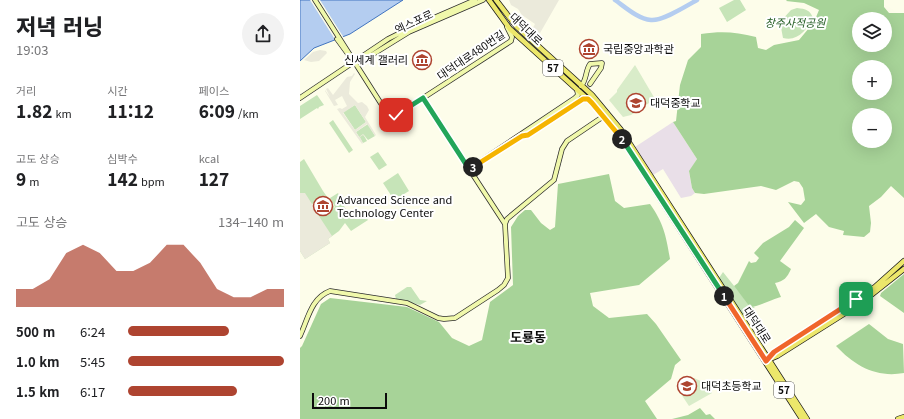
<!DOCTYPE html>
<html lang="ko">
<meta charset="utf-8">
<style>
body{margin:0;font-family:Georgia,"Noto Sans KR",serif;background:#f2f2f2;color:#202124;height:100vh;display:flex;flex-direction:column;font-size:15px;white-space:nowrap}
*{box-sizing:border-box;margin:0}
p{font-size:13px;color:#757577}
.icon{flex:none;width:22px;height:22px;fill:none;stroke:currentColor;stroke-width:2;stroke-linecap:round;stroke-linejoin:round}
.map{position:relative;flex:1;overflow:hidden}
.sheet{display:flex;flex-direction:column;background:#fff;width:300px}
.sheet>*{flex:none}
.controls{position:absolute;left:552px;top:12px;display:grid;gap:8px}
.controls a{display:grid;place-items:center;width:40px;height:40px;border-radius:50%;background:#fff;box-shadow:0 4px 16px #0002;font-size:20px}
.scale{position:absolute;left:12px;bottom:10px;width:75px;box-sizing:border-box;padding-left:4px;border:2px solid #0b0b0b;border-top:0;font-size:11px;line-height:14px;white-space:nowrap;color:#0b0b0b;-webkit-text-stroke:3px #fff;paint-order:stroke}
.pin{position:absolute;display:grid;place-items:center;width:34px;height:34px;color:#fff;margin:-17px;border-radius:8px;box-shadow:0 2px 6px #0006}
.km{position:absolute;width:20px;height:20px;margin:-10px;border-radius:50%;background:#222;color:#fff;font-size:11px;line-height:20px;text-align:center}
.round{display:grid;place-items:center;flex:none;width:42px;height:42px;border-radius:21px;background:#f2f2f2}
.summary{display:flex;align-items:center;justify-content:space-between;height:68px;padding:0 16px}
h1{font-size:22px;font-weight:800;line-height:30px}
.stats{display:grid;grid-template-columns:repeat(3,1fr);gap:6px;height:68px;padding:4px 16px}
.stats div{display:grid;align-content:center}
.stats b{font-size:17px;font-weight:800}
.stats small{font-size:11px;font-weight:400}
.stats p{font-size:11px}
.chart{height:112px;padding:8px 16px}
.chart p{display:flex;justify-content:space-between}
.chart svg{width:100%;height:72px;margin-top:4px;fill:#ae4430;opacity:.7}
ul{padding:0 16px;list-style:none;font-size:13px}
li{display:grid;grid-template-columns:64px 48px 1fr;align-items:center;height:30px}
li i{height:10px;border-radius:5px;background:#ae4430}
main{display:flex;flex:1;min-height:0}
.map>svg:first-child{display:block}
</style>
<main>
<section class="sheet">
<div class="summary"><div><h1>저녁 러닝</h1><p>19:03</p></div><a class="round"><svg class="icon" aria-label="share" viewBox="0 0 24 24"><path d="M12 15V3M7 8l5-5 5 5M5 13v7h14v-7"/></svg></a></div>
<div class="stats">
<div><p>거리</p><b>1.82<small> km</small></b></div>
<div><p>시간</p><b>11:12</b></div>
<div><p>페이스</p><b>6:09<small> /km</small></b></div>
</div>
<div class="stats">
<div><p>고도 상승</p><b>9<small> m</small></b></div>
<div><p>심박수</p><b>142<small> bpm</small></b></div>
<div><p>kcal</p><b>127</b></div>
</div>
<div class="chart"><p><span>고도 상승</span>134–140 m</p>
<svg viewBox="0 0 160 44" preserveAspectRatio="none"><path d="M0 44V33L10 33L20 27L30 11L40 6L50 11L60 22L70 22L80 17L90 6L100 6L110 17L120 33L130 38L140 38L150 33L160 33V44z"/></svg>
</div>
<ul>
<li><b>500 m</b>6:24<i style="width:65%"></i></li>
<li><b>1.0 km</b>5:45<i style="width:100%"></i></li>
<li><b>1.5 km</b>6:17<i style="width:70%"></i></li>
</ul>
</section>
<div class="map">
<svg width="604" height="419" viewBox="0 0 604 419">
<rect width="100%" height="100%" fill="#fdfdea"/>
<path fill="#e9dfe8" d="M373 122 397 159 389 172 392 188 395 193 391 196 381 198 363 169 353 175 335 147Z"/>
<path fill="#c6e4b8" d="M434 0H440L446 10 427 22 419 8Z
M497 8C506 9 510 10 513 18 507 29 498 42 483 38L480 22 491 10Z
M17 95 24 105 19 107 18 109 17 108 0 119V106Z
M55 105 66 122 55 130 43 112Z
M33 120 53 150 49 153 29 123Z
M68 124 75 136 68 140 63 134 67 141 63 143 56 132Z
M78 152 87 165 79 170 70 157Z
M4 159 23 191 37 211 30 198 38 193 46 210 50 211 53 215 61 210 68 220 51 231 45 223 39 231 28 239 30 243 5 259 0 251V162Z
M98 173 109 191 94 200 83 183Z
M423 272 450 306 455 307 444 314H441L419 278Z
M107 287H111L120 300 127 301 120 305 96 299 95 295Z"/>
<path fill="#a7d398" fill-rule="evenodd" d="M487 0H584V7L589 13H604V198L591 186 581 197 569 206 571 223 570 232 564 237 543 235 544 231 529 227 516 214 504 223 488 202 501 205 505 200 503 188 499 182 494 181 476 190 461 186 404 194 395 193 392 188 389 171 397 159 373 122 376 121 380 85 388 60 401 47V34C422 31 436 32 456 37L458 48 466 50 474 45 499 40 514 22 519 10 504 3 486 1ZM559 19H585V45H559ZM559 67H585V93H559ZM559 115H585V141H559Z
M309 174 315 201 324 208 350 204C364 224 366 236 370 259L339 285 290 293 293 306 309 318 347 314 356 324 381 360 375 365 371 379 345 401 357 419H0V348L2 346 21 304 30 298 107 307 139 322 152 338 169 346 182 340 190 302 213 285 211 227 218 216 225 210H231L241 223 250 230 255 227 258 184Z
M495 220 504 228 480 261 491 269C487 278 484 281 475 283L481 297C473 299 457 307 450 307L434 286 438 283 449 261 451 263 456 262 459 258 454 253 463 243 489 227Z
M604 274V313L580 296 581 293Z
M569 324 588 339 603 344 604 373C576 378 555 366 536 346Z
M400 408 406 415 410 414 415 419H372L388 415Z"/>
<path fill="#d9ecc9" d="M335 65 355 99 331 115 323 117 309 100 317 92V90Z
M394 378 403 382 412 393 389 406 377 388Z"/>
<path fill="#ebeadb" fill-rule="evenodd" d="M209 0H259L236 40 228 31 233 28 235 24 222 15 218 9 211 5Z
M20 50 26 51 27 53 19 61 11 62 4 60 13 52Z
M54 73 55 74 50 82 49 94 58 103 62 102 67 106 69 110 65 117 76 135 75 136 67 124 56 132 59 137 63 134 68 140 63 135 60 137 63 143 62 144 37 109 40 108 42 109 47 106 42 96 35 100 38 105 34 106 25 91V90L30 97 26 89 28 88 33 95 47 77 52 76ZM55 105 66 122 55 130 43 113Z
M0 193H5L12 204 16 202 19 207 15 210 32 236 28 239 30 243 5 259 0 251Z"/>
<path fill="#b4cdf0" stroke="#4174c0" d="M0 0H103L50 34 14 48 0 61Z"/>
<path fill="#fdfdea" d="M10 0H20L44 38 36 41Z"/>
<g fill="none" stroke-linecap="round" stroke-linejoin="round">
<path stroke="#b4cdf0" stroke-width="4.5" d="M315 0C325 7 338 19 351 20 363 21 386 6 397 0"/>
<path stroke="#d9d9c9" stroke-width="4" stroke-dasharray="4 2" stroke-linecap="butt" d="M264 108 280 97 290 84"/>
<defs>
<path id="secondary" d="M15 0 87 113 94 116 123 98 205 224
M37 39 53 61
M55 63 62 61 109 32 183 0
M281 86C287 80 285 71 290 64L302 63 301 68 290 84
M0 98 88 39 108 29 175 0
M123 98 211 41 212 37 207 27
M222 136 228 135 278 101 288 99
M169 169 275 98 278 95 277 90
M0 336C8 319 11 298 30 291L107 303 138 318 144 319 155 318 198 290 204 285 208 278 205 224 207 219 254 180 262 149 267 141 304 116"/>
<path id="primary" d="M189 0 210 29 292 103 319 135 502 419
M196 0 216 26 292 95 321 130 507 419
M468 359 474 352 575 287 604 261
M470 359 477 356 561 303 604 269
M598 419 604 417"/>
</defs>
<use href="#secondary" stroke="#2d2d2d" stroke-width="5.5"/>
<use href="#primary" stroke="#1c1c1c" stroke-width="6"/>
<use href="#secondary" stroke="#f0f8ab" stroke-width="4"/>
<use href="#primary" stroke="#ece76b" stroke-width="4.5"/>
</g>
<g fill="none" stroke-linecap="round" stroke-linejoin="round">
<defs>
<path id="split-1" d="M424 296 466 361 474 352 556 299"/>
<path id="split-2" d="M322 139 424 296"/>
<path id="split-3" d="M173 167 222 136 228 135 283 99H288L292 103 322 139"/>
<path id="split-4" d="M96 115 123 98 169 169 173 167"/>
</defs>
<use href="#split-1" stroke="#fff" stroke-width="8"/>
<use href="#split-2" stroke="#fff" stroke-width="8"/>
<use href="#split-3" stroke="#fff" stroke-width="8"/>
<use href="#split-4" stroke="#fff" stroke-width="8"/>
<use href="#split-1" stroke="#f0652b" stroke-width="5"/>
<use href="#split-2" stroke="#22a559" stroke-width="5"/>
<use href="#split-3" stroke="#f5b400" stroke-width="5"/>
<use href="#split-4" stroke="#22a559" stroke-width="5"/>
</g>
<defs>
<symbol id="museum-ring" viewBox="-11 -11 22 22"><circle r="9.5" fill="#fff" stroke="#ae4430" stroke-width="1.5"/><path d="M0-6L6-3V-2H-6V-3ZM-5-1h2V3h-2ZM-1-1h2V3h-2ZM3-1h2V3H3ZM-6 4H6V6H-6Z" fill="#ae4430"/></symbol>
<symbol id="school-ring" viewBox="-11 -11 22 22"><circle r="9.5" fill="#fff" stroke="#ae4430" stroke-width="1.5"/><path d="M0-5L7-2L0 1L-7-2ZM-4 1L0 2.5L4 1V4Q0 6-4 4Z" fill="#ae4430"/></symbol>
</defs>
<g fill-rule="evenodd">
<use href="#museum-ring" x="278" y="38" width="22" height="22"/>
<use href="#museum-ring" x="111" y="49" width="22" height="22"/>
<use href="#school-ring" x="325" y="92" width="22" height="22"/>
<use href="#museum-ring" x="12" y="195" width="22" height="22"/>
<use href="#school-ring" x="376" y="375" width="22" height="22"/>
</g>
<g text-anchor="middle" stroke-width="4" stroke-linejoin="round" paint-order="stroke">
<g fill="#fff" stroke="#545454" stroke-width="1">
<rect x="243" y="60" width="20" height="16" rx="3"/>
<rect x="474" y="382" width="20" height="16" rx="3"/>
</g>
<g font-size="10" font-weight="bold" fill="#0b0b0b">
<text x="253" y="72">57</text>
<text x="484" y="394">57</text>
</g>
<g font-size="11" fill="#0b0b0b" stroke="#fff">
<text transform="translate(114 22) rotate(-25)" y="4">엑스포로</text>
<text transform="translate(226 29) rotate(44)" y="4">대덕대로</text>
<text transform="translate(171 55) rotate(-34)" y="4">대덕대로480번길</text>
<text transform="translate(457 325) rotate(57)" y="4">대덕대로</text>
</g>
<g font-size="11" font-style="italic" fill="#225c22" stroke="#fff">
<text x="495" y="27">창주사적공원</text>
</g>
<g font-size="11" fill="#0b0b0b" stroke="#fff" text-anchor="start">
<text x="303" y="53">국립중앙과학관</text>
<text x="108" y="64" text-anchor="end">신세계 갤러리</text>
<text x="350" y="107">대덕중학교</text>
<text x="37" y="204">Advanced Science and<tspan x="37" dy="13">Technology Center</tspan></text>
<text x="401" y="390">대덕초등학교</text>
</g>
<g font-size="13" font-weight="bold" fill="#0b0b0b" stroke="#fff">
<text x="228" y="342">도룡동</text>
</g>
</g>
</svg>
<div class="controls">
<a><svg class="icon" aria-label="layers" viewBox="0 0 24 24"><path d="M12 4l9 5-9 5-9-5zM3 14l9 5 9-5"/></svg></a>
<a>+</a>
<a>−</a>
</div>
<div class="scale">200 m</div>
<div class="pin" style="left:556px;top:299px;background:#1e9e55"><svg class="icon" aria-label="arrive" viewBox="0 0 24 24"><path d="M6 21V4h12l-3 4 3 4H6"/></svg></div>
<div class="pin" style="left:96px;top:115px;background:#d93025"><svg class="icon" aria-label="check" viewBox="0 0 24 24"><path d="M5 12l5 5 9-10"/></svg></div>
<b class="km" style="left:424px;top:296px">1</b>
<b class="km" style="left:322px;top:139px">2</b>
<b class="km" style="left:173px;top:167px">3</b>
</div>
</main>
